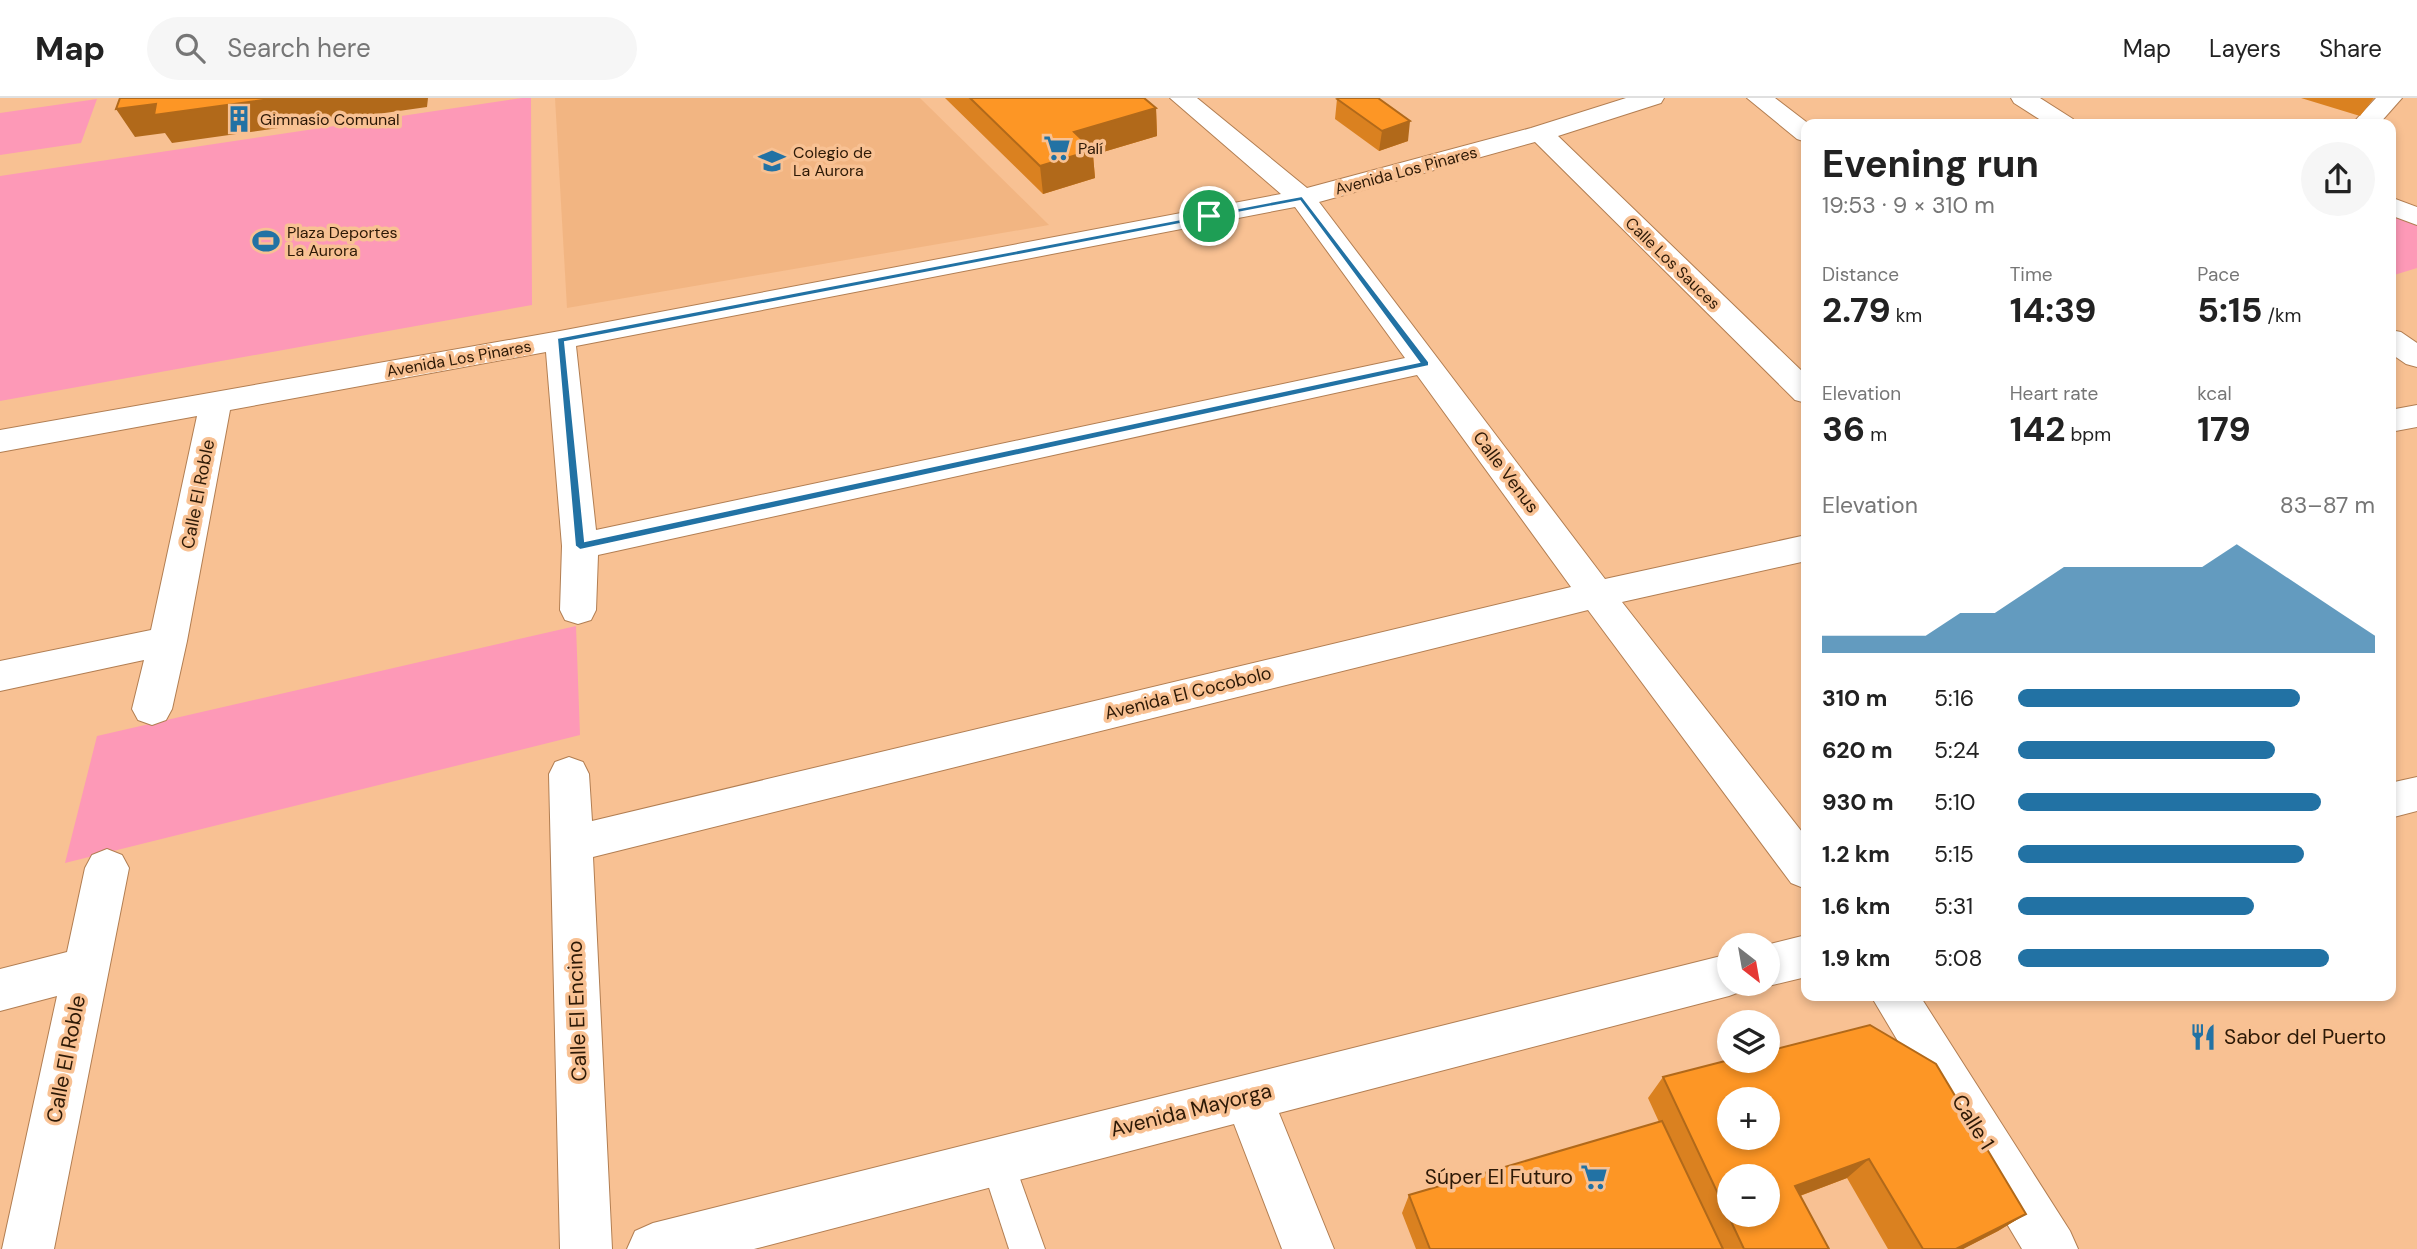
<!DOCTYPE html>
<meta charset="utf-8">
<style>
body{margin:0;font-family:"DM Sans",sans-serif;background:#f6f6f6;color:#222;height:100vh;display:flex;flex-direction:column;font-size:26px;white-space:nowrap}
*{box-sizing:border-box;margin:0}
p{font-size:23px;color:#767676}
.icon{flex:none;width:38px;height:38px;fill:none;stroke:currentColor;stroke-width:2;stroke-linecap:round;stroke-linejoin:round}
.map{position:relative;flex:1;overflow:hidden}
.side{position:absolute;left:1801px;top:21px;width:595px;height:882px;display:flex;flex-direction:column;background:#fff;border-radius:14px;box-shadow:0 4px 10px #0003}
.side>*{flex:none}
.needle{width:46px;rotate:149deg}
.buttons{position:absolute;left:1717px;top:835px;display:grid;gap:14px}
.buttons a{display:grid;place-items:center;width:63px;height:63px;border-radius:50%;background:#fff;box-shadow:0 4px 10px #0003;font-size:35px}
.pin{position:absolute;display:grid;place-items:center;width:60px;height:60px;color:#fff;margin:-30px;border:4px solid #fff;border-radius:50%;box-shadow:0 2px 7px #0007}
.round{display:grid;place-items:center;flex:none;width:74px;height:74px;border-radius:37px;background:#f6f6f6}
.overview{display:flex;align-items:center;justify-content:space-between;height:119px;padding:0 21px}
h1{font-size:38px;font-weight:700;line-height:52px}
.metrics{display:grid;grid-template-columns:repeat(3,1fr);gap:10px;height:119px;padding:7px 21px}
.metrics div{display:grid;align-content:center}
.metrics b{font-size:35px;font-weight:700}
.metrics small{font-size:19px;font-weight:400}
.metrics p{font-size:19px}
.chart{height:196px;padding:14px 21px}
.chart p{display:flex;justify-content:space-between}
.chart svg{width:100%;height:126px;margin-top:7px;fill:#2272a4;opacity:.7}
ul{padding:0 21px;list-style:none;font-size:23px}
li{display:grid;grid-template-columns:112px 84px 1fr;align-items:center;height:52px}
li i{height:18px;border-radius:9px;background:#2272a4}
header{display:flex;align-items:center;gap:42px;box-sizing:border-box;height:98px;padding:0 35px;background:#fff;border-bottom:2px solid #e0e0e0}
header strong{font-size:33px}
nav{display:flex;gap:38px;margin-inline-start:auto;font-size:24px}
.search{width:490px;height:63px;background:#f6f6f6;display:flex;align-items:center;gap:18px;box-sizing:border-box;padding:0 24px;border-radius:38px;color:#767676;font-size:26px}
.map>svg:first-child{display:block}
</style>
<header>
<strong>Map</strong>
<div class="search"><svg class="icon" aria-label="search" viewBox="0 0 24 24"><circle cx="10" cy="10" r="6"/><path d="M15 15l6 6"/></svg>Search here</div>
<nav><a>Map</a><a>Layers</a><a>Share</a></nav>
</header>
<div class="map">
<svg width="2417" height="1151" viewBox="0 0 2417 1151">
<rect width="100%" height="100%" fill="#f8c193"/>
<path fill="#f2b582" d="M555 0H920L1049 127 567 210Z"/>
<path fill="#fd99b7" d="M522 0H531L532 207 0 303V78Z
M97 1 81 45 0 57V15Z
M2390 113 2417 125V170L2391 178Z
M576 528 580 637 65 765 97 638Z"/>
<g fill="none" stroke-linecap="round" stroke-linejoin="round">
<defs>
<path id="service" d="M997 1045 1009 1050 1045 1151H1009L980 1062 985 1050Z"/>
<path id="minor" d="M1170 0H1197L1307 90 1531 30 1626 0H1664L1661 5 1558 38 1806 277V305L1795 302 1535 44 1319 104 1605 481 1806 437V463L1622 504 1806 739V791L1791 785 1588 512 593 759 612 1151H560L549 676 555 664 569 659 583 664 589 676 592 723 1571 489 1417 277 598 457 596 512 591 522 578 526 565 522 560 512 562 448 546 254 230 312 187 543 172 611 166 622 152 627 138 622 132 611 144 562 0 593V563L151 532 197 318 0 354V332L560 233 1281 96ZM1295 109 1405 260 596 432 576 248Z
M1747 0H1775L1809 26H1806V44L1797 41Z
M2011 0H2040L2073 21 2077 26H2047L2014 5Z
M2376 0H2402L2379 26H2352Z
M2390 99 2417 109V127L2390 117Z
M2390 232 2401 234 2417 245V269L2406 266 2390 255Z
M2417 307V329L2390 334V312Z
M2417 679V713L2390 720V685Z
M107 751 122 757 129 770 54 1151H2L57 898 0 913V871L67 854 85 770 92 757Z
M1806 837V879L1768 888 1762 886H1768L1766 847Z
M1729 856V886H1748L1745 892 1729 898 1279 1015 1334 1151H1282L1234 1026 754 1151H627L635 1133 653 1125Z
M1871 898H1920L2070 1133 2078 1151H2022Z"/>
</defs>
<use href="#service" stroke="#b27e52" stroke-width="2"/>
<use href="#minor" stroke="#b27e52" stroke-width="2"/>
<use href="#service" fill="#fff" fill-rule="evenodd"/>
<use href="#minor" fill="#fff" fill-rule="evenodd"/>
</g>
<path fill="#da8120" d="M945 0H1144L1156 10 1157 38 1093 57 1095 80 1043 96Z
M2301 0H2374L2360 18Z
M1337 1 1408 43 1379 53 1335 21Z
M1663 979 2026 1116 1998 1133 1963 1151H1888L1847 1080 1800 1098 1829 1151H1416L1402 1115 1409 1097 1659 1024 1648 1000Z"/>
<path fill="#b1691a" d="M278 0H428L427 9 172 45 165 35 135 39 116 11 156 6Z
M1156 10 1157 38 1093 57 1095 80 1043 96 1040 68 1074 34Z
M1410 23 1408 43 1379 53 1382 33Z
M1869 1061 1847 1080 1775 1107 1795 1088Z
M2026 1116 1998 1133 1963 1151H1956Z"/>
<path fill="#fd9625" stroke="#b1691a" stroke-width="2" fill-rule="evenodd" d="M120 0H278L154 17 156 6 116 11Z
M970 0H1144L1156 10 1074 34 1093 52 1040 68Z
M1339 0H1378L1410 23 1382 33 1337 1Z
M1870 927 1936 966 2026 1116 1956 1151H1923L1869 1061 1795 1088 1829 1151H1744L1663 979 1729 962H1768V953ZM1729 1001H1768V1040H1729ZM1729 1078H1768V1116H1729Z
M1662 1023 1723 1151H1430L1409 1097Z"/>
<path fill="#2272a4" stroke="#fff" stroke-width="2" fill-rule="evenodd" d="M1302 98 1429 264V268L580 452 575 448 557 240ZM1300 103 1419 264 585 443 565 244Z"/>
<defs>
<symbol id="building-bare" viewBox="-9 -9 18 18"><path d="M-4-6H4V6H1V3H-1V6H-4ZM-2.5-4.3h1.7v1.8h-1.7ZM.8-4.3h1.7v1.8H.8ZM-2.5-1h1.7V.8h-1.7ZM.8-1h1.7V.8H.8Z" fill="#2272a4" stroke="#f8c193" stroke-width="2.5" paint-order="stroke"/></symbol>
<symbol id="supermarket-bare" viewBox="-9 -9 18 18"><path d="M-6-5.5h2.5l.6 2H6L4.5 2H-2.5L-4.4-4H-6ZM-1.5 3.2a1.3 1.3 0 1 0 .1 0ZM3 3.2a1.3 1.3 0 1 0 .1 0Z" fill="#2272a4" stroke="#f8c193" stroke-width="2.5" paint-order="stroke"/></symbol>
<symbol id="school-bare" viewBox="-9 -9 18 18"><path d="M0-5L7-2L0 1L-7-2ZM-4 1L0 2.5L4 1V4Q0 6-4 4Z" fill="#2272a4" stroke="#f8c193" stroke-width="2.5" paint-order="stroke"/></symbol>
<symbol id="stadium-bare" viewBox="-9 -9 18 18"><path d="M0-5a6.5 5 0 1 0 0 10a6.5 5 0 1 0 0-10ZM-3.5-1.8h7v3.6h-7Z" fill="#2272a4" stroke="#f8c193" stroke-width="2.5" paint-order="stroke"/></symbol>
<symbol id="restaurant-bare" viewBox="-9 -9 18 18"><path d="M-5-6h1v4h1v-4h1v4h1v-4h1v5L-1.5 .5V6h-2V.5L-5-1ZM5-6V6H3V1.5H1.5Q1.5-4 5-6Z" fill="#2272a4" stroke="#f8c193" stroke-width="2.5" paint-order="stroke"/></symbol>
</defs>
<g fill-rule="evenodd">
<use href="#building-bare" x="220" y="2" width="38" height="38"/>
<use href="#supermarket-bare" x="1038" y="31" width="38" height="38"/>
<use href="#school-bare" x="753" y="44" width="38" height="38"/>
<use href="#stadium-bare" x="247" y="124" width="38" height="38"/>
<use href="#restaurant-bare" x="2184" y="920" width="38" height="38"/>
<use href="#supermarket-bare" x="1575" y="1060" width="38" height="38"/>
</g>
<g text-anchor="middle" stroke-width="7" stroke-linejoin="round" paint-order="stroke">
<g font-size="16" fill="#2d1906" stroke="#f8c193" text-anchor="start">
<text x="260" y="27">Gimnasio Comunal</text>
<text x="1078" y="56">Palí</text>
<text x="793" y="60">Colegio de<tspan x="793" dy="18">La Aurora</tspan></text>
<text x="287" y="140">Plaza Deportes<tspan x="287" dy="18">La Aurora</tspan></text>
</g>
<g font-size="16" fill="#2d1906" stroke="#f8c193">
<text transform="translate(1406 72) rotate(-15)" y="6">Avenida Los Pinares</text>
<text transform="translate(1673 165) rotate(44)" y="6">Calle Los Sauces</text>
<text transform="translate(459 260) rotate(-10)" y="6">Avenida Los Pinares</text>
</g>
<g font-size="18" fill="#2d1906" stroke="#f8c193">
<text transform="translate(1506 374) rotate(53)" y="6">Calle Venus</text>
<text transform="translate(198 396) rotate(-79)" y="6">Calle El Roble</text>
<text transform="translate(1188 595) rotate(-14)" y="6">Avenida El Cocobolo</text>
</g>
<g font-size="21" fill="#2d1906" stroke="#f8c193">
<text transform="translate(577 913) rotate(-92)" y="7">Calle El Encino</text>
<text transform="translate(66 961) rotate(-79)" y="7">Calle El Roble</text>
<text transform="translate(1191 1012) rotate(-14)" y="7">Avenida Mayorga</text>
<text transform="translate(1973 1024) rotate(58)" y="7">Calle 1</text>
</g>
<g font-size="21" fill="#2d1906" stroke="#f8c193" text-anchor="start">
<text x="2224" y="946">Sabor del Puerto</text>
<text x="1573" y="1086" text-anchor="end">Súper El Futuro</text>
</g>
</g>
</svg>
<div class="buttons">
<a><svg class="needle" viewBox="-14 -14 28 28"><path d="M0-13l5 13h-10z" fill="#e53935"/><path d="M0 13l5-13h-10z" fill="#767676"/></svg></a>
<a><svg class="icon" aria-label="layers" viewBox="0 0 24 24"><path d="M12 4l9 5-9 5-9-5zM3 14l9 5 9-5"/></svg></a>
<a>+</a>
<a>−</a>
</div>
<div class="pin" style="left:1209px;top:118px;background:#1e9e55"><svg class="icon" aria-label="arrive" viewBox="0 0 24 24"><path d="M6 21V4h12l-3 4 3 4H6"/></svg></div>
<section class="side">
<div class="overview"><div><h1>Evening run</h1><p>19:53 · 9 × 310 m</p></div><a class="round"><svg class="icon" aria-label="share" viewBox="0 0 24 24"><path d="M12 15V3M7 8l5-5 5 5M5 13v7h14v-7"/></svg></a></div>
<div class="metrics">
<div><p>Distance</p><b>2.79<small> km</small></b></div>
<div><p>Time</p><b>14:39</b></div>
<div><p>Pace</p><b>5:15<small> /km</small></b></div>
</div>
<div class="metrics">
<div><p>Elevation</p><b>36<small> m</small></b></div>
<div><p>Heart rate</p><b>142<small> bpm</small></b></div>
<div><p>kcal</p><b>179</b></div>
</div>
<div class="chart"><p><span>Elevation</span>83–87 m</p>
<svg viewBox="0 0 160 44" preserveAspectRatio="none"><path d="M0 44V38L10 38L20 38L30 38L40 30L50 30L60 22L70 14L80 14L90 14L100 14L110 14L120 6L130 14L140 22L150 30L160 38V44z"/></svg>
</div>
<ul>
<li><b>310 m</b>5:16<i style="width:79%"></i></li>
<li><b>620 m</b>5:24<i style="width:72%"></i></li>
<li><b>930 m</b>5:10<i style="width:85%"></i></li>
<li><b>1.2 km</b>5:15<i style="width:80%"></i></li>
<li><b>1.6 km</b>5:31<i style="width:66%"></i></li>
<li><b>1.9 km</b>5:08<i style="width:87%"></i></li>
</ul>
</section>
</div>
